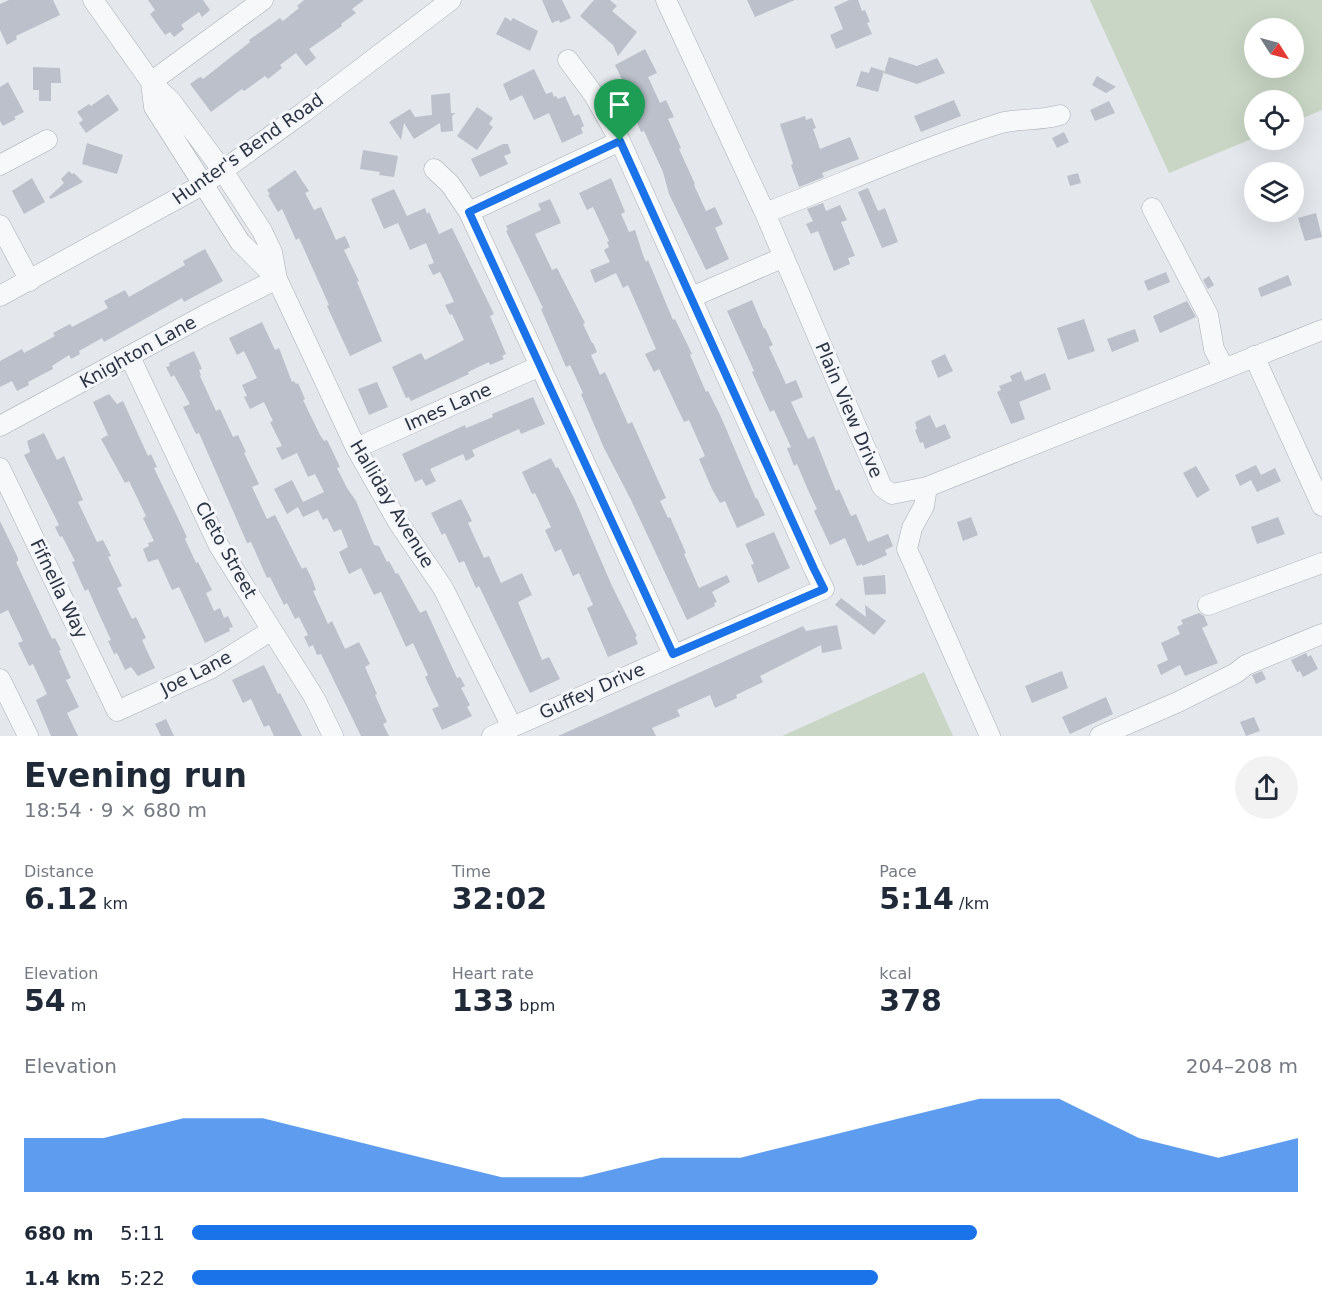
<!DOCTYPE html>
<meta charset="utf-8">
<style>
body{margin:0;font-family:"DejaVu Sans",sans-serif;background:#f2f2f3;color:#1f2937;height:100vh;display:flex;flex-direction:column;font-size:22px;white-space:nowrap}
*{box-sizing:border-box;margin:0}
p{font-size:20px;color:#747a83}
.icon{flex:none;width:33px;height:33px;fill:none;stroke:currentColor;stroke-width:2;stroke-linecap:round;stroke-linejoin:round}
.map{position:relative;height:736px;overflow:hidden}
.panel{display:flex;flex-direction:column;background:#fff;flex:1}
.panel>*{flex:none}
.needle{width:39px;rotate:126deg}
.tools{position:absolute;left:1244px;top:18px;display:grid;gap:12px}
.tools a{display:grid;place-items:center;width:60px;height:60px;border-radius:50%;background:#fff;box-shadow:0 6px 24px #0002;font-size:30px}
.pin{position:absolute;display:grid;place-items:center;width:51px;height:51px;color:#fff;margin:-62px -26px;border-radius:50% 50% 50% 0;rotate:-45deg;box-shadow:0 0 6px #0007}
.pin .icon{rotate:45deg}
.round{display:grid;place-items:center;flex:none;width:63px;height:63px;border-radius:32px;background:#f2f2f3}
.headline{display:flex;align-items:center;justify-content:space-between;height:102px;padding:0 24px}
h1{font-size:33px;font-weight:600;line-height:45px}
.stats{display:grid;grid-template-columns:repeat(3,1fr);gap:9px;height:102px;padding:6px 24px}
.stats div{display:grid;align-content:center}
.stats b{font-size:30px;font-weight:600}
.stats small{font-size:16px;font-weight:400}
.stats p{font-size:16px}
.chart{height:168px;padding:12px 24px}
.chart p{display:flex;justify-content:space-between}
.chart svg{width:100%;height:108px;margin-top:6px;fill:#1a73e8;opacity:.7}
ul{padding:0 24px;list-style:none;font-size:20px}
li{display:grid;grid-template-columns:96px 72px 1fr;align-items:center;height:45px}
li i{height:15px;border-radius:8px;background:#1a73e8}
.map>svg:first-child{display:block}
</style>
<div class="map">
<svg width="1322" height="736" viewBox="0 0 1322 736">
<rect width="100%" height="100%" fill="#e4e7ec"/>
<path fill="#c9d6c5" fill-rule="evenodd" d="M1090 0H1322V110L1293 122V100H1254V138L1169 173ZM1254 28H1293V68H1254Z
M924 672 953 736H782Z"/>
<path fill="#bbc0ca" d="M9 0H53L60 15 16 36 17 39 7 45 0 30V4Z
M148 0H203L210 10 202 17 199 12 181 25 184 29 174 37 170 32 165 35 150 14 155 10Z
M304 0H364L352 9 356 13 341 24 342 26 309 49 316 58 306 66 296 53 280 65 282 68 268 79 265 76 244 91 242 89 211 112 190 84 198 78 201 77 203 79 250 42 249 40 280 18 283 21 299 8 297 6Z
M542 0H562L571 18 560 23 559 20 552 23Z
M594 0H610L617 6 612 11 637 32 618 56 613 45 580 16Z
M747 0H795L755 17Z
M849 0H858L862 11 865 10 870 22 867 23 872 34 836 49 830 35 843 29 834 7Z
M505 17 511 21 513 18 538 31 530 51 496 34Z
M645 49 657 73 648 77 660 103 666 100 674 117 668 119 681 148 679 149 695 184 694 185 706 211 715 207 723 224 715 228 729 259 706 270 669 194 663 172 644 131 641 132 634 115 622 87 625 86 615 65Z
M889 57 917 66 937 58 945 73 917 84 884 73Z
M33 67 60 68 61 83H51V101H39V90H33Z
M871 67 884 71 878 92 856 86 861 71 869 73Z
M534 69 546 94 552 92 554 97 556 96 558 99 565 96 574 116 579 114 584 126 581 128 583 133 562 143 549 113 534 120 522 95 510 101 503 84Z
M1097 76 1116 87 1106 93 1097 88 1092 85Z
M8 82 24 112 14 117 16 119 3 126 0 121V87Z
M450 93 451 113H455L452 116 453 131 441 132 440 123 414 139 404 123 401 140 389 122 410 109 415 117 432 115 431 95Z
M108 94 119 110 86 133 79 123 83 120 77 112 89 104 91 106Z
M954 100 961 116 921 132 914 116Z
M1109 101 1115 113 1095 121 1090 110Z
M477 107 493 118 489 124 493 127 477 150 457 136Z
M805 116 806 120 812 118 816 128 813 129 820 149 850 137 859 159 822 173 824 177 799 187 791 165 793 164 780 124Z
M1064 132 1069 142 1057 148 1052 138Z
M87 143 123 155 117 174 82 164Z
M503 144H508L511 153 504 156 508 164 480 177 471 159Z
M363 150 398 156 394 177 379 175 380 172 360 169Z
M295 170 309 191 305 193 314 210 321 207 336 240 345 236 350 247 344 250 359 281 357 282 382 341 350 356 327 306 329 305 299 238 296 240 282 209 278 212 268 195 270 194 267 190Z
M69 171 72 174 74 173 83 182 51 199 49 197 64 183 61 179Z
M1078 173 1081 183 1070 186 1067 176Z
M32 178 45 202 24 214 12 191Z
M611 178 625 212 621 214 629 232 635 230 644 258 646 262 648 260 673 320 675 319 692 354 690 355 706 392 708 391 721 417 756 499 757 498 765 515 737 528 725 501 720 503 712 489 699 459 705 456 689 420 684 422 659 369 654 372 645 354 656 349 628 285 623 288 616 273 595 283 590 270 610 262 604 250 609 247 607 242 609 241 593 207 587 210 579 193Z
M868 188 878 211 885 208 898 242 882 248 858 192Z
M394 189 407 216 425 208 427 214 429 212 439 234 452 228 494 314 490 316 506 354 502 356 504 359 490 365 489 362 468 372 469 374 411 401 409 397 406 398 392 367 421 353 425 360 464 340 452 314 450 315 445 305 454 302 444 280 440 272 433 275 428 265 434 263 426 243 410 250 398 223 384 229 371 199Z
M550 199 561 223 535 234 552 270 557 268 585 323 583 324 592 343H593L597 352 591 355 600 375 605 372 628 424 632 422 666 498 660 501 668 518 670 517 686 553 684 554 699 588 727 575 730 582 712 592 717 602 714 603 715 606 687 620 631 500 604 448 581 394 583 393 570 365 566 367 541 309 543 308 506 231 508 230 506 226 541 210 538 204Z
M823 203 826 211 840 205 847 220 841 222 855 256 848 258 850 264 834 271 818 231 811 234 806 224 813 221 807 209Z
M1316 213 1322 237 1305 241 1298 218Z
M205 249 223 281 184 302 182 298 104 342 102 338 79 351 80 354 71 359 69 355 52 366 53 369 28 382 29 385 17 391 12 381 0 387V361L22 349 24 353 55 336 53 333 70 324 72 327 108 308 104 301 125 290 129 297 185 265 183 261Z
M1166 272 1170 282 1148 291 1144 281Z
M1288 275 1292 285 1261 297 1258 288Z
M1209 276 1214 285 1208 289 1203 280Z
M752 300 764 329 765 328 773 345 769 347 786 384 796 380 803 397 791 402 808 439 814 436 836 491 839 489 851 516 856 514 868 542 888 534 893 546 885 550 887 555 862 566V564L857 566 845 538 830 545 814 511 817 509 808 490 797 464 794 466 787 448 791 447 774 410 770 412 752 372 754 371 727 311Z
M1187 301 1196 317 1160 333 1153 316Z
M1084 319 1095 351 1068 360 1057 328Z
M262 322 275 350 279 348 292 382 294 381 296 384 298 383 305 399 303 400 320 435 324 441 327 440 331 448 340 467 337 468 347 488 356 501 374 545 379 546 387 562 389 561 396 574 398 573 420 613 426 610 451 665 457 678 460 677 465 686 461 688 470 705 467 707 472 716 442 730 432 709 439 706 425 677 428 675 413 643 406 647 381 592 374 595 361 568 349 574 339 552 348 547 341 529 334 532 327 518 323 520 318 510 303 517 298 507 287 514 274 489 292 480 303 502 324 492 315 474 308 477 297 453 282 460 276 448 282 446 270 422 273 421 264 402 250 409 244 397 247 396 242 385 257 378 244 351 237 355 229 338Z
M1135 329 1139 341 1112 352 1107 339Z
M194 351 202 369 199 370 201 375 200 376 216 411 220 409 233 437 238 435 246 452 244 453 259 484 252 487 267 519 275 515 302 569 306 567 312 579 316 590 313 591 328 624 332 621 345 649 359 642 370 664 365 667 377 694 375 695 387 722 383 724 389 736H361L321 654 317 655 313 645 309 647 304 637 308 635 299 617 295 619 287 603 284 605 270 577 267 578 251 542 247 543 199 433 196 434 183 407 190 404 174 375 171 377 166 367 170 366 169 363Z
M945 354 953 371 938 378 931 361Z
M1021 371 1025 381 1045 373 1051 389 1019 402 1025 419 1011 424 997 392 1001 390 999 386 1012 381 1010 376Z
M377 382 388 407 369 415 358 389Z
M109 394 117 404 123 401 148 456 151 454 157 467 154 468 187 537 185 539 196 563 198 562 212 590 206 593 214 611 220 608 224 618 228 616 233 627 229 628 230 631 205 643 179 587 172 590 158 559 148 562 143 549 149 546 148 543 154 541 143 518 146 516 129 481 125 483 101 439 108 435 93 402Z
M533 397 545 424 521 434 519 429 472 450 475 456 466 461 463 454 430 469 436 481 426 486 422 479 415 482 402 454 465 425 466 428 471 426 493 417 492 414Z
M930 415 936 428 945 424 951 438 925 449 923 442 920 443 915 430 917 429 915 422Z
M44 433 57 460 64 456 83 500 78 502 97 542 103 540 111 556 108 557 122 586 117 588 132 619 136 617 146 638 142 640 155 668 138 676 131 667 125 670 117 653 114 654 108 641 111 640 99 614 88 589 85 591 79 578 72 562 75 561 62 536 60 537 55 527 59 525 24 455 30 452 27 441Z
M551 458 556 468 558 467 575 500 612 586 637 636 635 637 638 644 608 657 587 608 593 605 579 573 573 576 561 549 555 552 545 530 551 527 535 493 532 494 522 472Z
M1256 465 1261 475 1275 468 1281 481 1257 492 1251 480 1240 486 1235 475Z
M1196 466 1210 490 1197 498 1183 473Z
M461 499 472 521 468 523 484 558 489 556 501 583 522 573 532 595 518 602 542 660 549 657 560 679 530 693 479 586 476 588 464 561 459 563 445 533 442 535 431 513Z
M971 517 978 535 963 541 957 522Z
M1278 517 1285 534 1257 544 1251 527Z
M0 521 18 558V561L16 562 52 639 55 638 61 650 59 651 71 678 66 680 79 707 67 713 78 736H51L36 700 47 694 33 664 29 666 18 643 23 641 8 610 0 614Z
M774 532 790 568 758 583 751 565 754 564 745 544Z
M885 575 886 594 865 595 863 577Z
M841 598 866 617 865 605 886 621 874 635 835 605Z
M1199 613 1204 616 1208 625 1202 628 1218 663 1185 676 1180 665 1161 675 1157 665 1168 660 1161 643 1180 634 1177 627 1183 624 1181 620Z
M837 625 842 649 822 653 821 645 760 676 763 682 736 695 737 698 715 708 710 695 677 710 680 716 652 728 656 736H558L803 626 806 631Z
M1306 653 1308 657 1311 655 1318 669 1303 677 1300 671 1297 672 1291 660Z
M264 665 278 694 280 693 302 736H274L269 725 264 727 251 699 243 703 232 680Z
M1062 671 1068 688 1032 703 1025 686Z
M1262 671 1266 679 1256 684 1252 675Z
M1106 697 1113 714 1070 734 1062 717Z
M1254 717 1260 731 1246 736 1240 722Z
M166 719 174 736H161L155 724Z"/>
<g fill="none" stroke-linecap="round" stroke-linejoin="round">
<defs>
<path id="minor" d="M93 0 151 82 171 101 223 171 262 231 272 252 277 279 356 448 398 522 443 588 512 727
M666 0 765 213 882 487 892 494 927 487 1322 330
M151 82 154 107 240 242 277 279
M151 82 263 0
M0 165 47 140
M434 169 450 184 469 212 673 654
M1152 208 1208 315 1214 349 1224 368
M469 212 620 141
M765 213C844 183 921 148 1001 123 1021 118 1041 121 1060 115
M0 225 30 281
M0 296 204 184 304 112 451 0
M692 297 784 257
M1254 356 1322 506
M130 357 219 546 314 697 333 736
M0 426 205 315 277 279
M356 448 540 366
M0 468 117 711 210 669 272 630
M927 487 924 506 912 528 907 549 990 736
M1208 605 1322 563
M0 679 28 736
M492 736 824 589 814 569 620 141 594 95 568 60
M1100 736 1178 702 1236 673 1246 665 1322 634"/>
</defs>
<use href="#minor" stroke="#a9aeb7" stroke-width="21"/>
<use href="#minor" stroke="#f7f8fa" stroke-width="20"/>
</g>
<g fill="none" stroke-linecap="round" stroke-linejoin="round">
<defs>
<path id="route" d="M620 141 814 569 824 589 673 654 469 212Z"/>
</defs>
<use href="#route" stroke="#fff" stroke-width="12"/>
<use href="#route" stroke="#1a73e8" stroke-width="8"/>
</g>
<g text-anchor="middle" stroke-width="6" stroke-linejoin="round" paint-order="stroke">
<g font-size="18" fill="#2b3445" stroke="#f4f6f9">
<text transform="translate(248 149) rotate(-35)" y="6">Hunter's Bend Road</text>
<text transform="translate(138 352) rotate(-29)" y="6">Knighton Lane</text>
<text transform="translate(448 407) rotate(-24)" y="6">Imes Lane</text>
<text transform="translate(849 410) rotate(67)" y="6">Plain View Drive</text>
<text transform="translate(392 504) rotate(59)" y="6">Halliday Avenue</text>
<text transform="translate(226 550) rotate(61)" y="6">Cleto Street</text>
<text transform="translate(59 589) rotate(64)" y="6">Fifnella Way</text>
<text transform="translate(196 673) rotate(-27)" y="6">Joe Lane</text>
<text transform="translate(592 691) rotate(-24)" y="6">Guffey Drive</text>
</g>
</g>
</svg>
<div class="tools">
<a><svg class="needle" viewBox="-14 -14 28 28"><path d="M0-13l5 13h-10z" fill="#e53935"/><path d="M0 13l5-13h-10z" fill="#747a83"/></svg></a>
<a><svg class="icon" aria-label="locate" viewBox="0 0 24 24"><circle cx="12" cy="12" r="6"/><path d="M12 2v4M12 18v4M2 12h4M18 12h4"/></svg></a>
<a><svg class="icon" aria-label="layers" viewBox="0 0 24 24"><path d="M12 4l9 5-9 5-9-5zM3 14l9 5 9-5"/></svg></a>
</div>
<div class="pin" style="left:620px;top:141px;background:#1e9e55"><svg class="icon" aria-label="arrive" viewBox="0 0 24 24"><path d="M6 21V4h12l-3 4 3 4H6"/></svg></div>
</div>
<section class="panel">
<div class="headline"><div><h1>Evening run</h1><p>18:54 · 9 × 680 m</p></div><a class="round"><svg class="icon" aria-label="share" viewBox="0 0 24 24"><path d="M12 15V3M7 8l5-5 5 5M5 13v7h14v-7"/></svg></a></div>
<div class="stats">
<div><p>Distance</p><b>6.12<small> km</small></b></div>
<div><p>Time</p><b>32:02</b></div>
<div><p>Pace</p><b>5:14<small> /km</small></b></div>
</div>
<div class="stats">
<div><p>Elevation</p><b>54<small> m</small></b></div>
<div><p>Heart rate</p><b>133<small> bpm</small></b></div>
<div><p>kcal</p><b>378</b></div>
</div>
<div class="chart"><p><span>Elevation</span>204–208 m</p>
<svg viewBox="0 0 160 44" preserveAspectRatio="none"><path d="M0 44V22L10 22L20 14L30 14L40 22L50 30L60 38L70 38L80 30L90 30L100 22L110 14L120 6L130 6L140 22L150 30L160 22V44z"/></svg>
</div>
<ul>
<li><b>680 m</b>5:11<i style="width:71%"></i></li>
<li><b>1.4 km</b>5:22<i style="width:62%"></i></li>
</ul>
</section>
